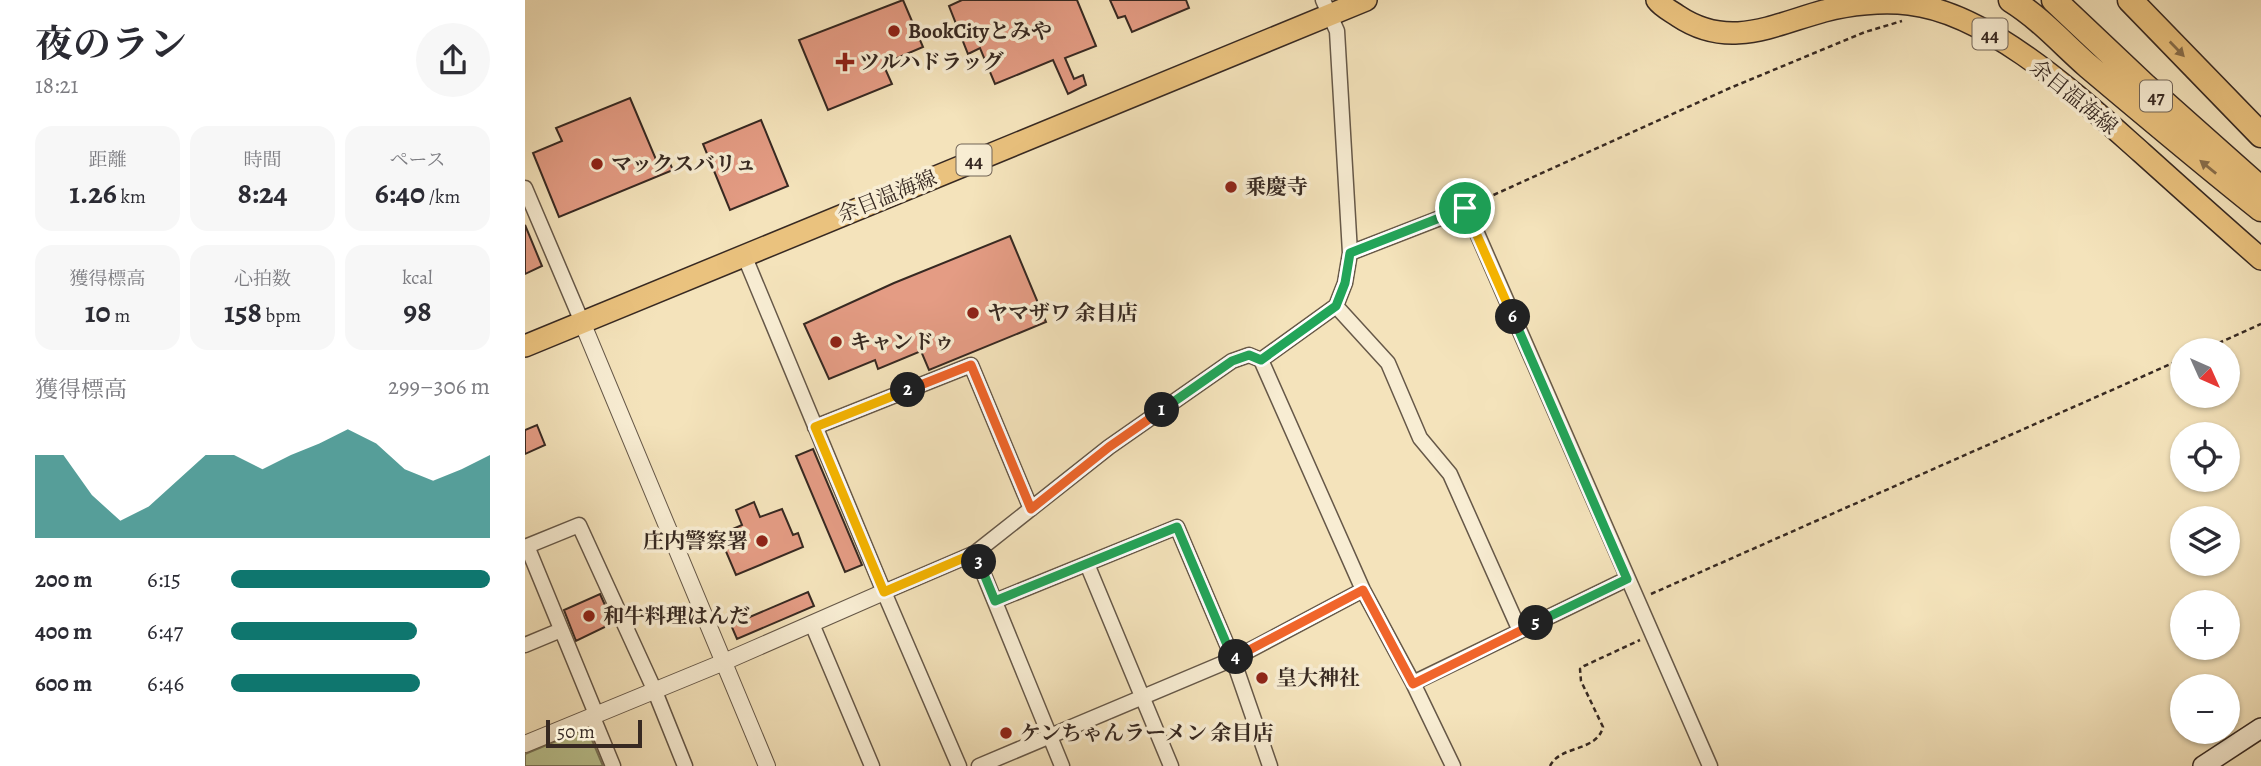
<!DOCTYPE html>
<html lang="ja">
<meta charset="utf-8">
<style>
body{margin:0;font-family:Alegreya,"Noto Serif JP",serif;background:#f7f7f7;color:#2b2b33;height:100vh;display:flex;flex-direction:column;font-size:26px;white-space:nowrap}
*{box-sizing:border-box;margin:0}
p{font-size:23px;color:#7c7c81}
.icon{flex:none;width:38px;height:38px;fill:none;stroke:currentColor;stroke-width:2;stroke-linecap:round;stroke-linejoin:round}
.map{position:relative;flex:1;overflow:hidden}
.drawer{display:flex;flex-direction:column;background:#fff;width:525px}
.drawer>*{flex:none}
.needle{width:46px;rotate:135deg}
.controls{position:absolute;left:1645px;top:338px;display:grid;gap:14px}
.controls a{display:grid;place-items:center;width:70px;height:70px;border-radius:50%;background:#fff;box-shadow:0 2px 5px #0004;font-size:35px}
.scale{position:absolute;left:21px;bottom:18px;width:96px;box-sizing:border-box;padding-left:7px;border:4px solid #372922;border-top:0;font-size:19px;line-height:24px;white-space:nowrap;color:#372922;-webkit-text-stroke:5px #f8edd3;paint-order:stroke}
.pin{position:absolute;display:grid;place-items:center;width:60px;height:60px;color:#fff;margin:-30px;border:4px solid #fff;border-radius:50%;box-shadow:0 2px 7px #0007}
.km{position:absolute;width:35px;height:35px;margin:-18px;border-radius:50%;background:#222;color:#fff;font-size:19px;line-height:35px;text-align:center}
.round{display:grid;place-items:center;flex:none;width:74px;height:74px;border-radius:37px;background:#f7f7f7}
.overview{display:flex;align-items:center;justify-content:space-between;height:119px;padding:0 35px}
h1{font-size:38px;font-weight:700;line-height:52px}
.figures{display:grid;grid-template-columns:repeat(3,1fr);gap:10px;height:119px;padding:7px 35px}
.figures div{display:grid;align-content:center;border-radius:18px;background:#f7f7f7;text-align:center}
.figures b{font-size:30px;font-weight:700}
.figures small{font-size:19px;font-weight:400}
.figures p{font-size:19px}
.chart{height:196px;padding:14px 35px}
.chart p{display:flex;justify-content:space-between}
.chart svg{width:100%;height:126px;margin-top:7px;fill:#0f766e;opacity:.7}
ul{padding:0 35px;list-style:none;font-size:23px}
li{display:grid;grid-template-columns:112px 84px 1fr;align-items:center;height:52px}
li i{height:18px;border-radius:9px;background:#0f766e}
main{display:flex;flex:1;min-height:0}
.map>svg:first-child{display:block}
</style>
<main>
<section class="drawer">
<div class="overview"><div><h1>夜のラン</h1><p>18:21</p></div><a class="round"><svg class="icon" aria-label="share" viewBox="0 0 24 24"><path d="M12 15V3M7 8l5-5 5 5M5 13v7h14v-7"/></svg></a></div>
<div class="figures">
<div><p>距離</p><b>1.26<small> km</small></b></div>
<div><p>時間</p><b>8:24</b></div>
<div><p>ペース</p><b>6:40<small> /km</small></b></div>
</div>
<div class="figures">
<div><p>獲得標高</p><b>10<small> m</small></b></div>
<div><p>心拍数</p><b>158<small> bpm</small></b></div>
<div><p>kcal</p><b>98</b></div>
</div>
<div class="chart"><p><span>獲得標高</span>299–306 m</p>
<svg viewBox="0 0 160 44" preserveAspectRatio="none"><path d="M0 44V15L10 15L20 29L30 38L40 33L50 24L60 15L70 15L80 20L90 15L100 11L110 6L120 11L130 20L140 24L150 20L160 15V44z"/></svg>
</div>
<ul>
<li><b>200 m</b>6:15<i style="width:100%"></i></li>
<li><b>400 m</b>6:47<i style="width:72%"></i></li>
<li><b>600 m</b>6:46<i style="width:73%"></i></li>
</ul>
</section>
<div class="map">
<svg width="1736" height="766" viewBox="0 0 1736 766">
<rect width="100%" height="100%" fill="#f4e3bb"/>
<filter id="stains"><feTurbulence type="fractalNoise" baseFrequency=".00286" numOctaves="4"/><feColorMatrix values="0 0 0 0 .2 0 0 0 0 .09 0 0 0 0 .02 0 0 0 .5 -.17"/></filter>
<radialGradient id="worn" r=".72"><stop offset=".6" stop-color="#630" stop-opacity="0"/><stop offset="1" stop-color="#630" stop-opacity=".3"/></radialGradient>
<path fill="#bbc491" stroke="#79765a" stroke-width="2" d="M62 728 78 766H0V754Z"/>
<path fill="#e49c84" stroke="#372922" stroke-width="2" d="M378 0 398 47 358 64 367 84 303 110 274 40Z
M437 0H552L571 46 540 58 549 79 558 75 561 85 543 94 528 60 470 84 455 48 443 54 424 6Z
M585 0H661L664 8 607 32 600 16 593 18Z
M105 98 132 162 142 157 148 170 34 217 8 153 37 141 31 128Z
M236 120 263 186 205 210 178 144Z
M0 225 17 266 0 274Z
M485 236 521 322 404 370 396 351 353 369 350 360 304 379 279 324 369 283Z
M12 425 20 445 0 454V430Z
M288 449 337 565 320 572 271 456Z
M229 502 235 517 257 509 268 535 273 533 278 547 211 575 194 535 217 525 211 510Z
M283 592 289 606 212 639 206 625Z
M75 594 88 623 51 641 39 610Z"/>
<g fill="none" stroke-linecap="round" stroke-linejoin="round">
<defs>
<path id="minor" d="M0 188 57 322
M825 253 941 208 1185 766
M219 255 359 592 434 766
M811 306 863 363 895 438 925 474 995 631
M736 360 811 306 820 283 825 253 812 31 798 0
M290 427 446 365 506 509
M2 546 71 714
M0 547 54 525 129 689 160 766
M450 553 537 766
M562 564 646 766
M359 592 450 553 584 447 707 361 724 355 736 360 838 590 888 683 928 766
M470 601 652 527 708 659 745 766
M287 624 347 766
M0 645 36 630
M888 683 1102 579
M67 715 88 766
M454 766 708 659 838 590"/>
<path id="tertiary" d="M57 322 242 766
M0 744 199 662 359 592"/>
<path id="secondary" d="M1678 766 1736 728"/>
<path id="primary" d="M1132 0C1137 7 1146 11 1153 16 1204 50 1248 25 1299 11 1325 4 1357 1 1384 4 1466 13 1557 100 1617 153 1657 189 1696 224 1736 259
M0 346 841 0"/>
<path id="motorway" d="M1486 0C1515 18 1537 43 1563 66 1620 114 1677 162 1736 209
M1529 0 1619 85 1736 189
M1605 0 1736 135"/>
</defs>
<use href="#minor" stroke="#665848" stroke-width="17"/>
<use href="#tertiary" stroke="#665848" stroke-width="18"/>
<use href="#secondary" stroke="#372922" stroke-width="22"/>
<use href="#primary" stroke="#372922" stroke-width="24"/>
<use href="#motorway" stroke="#372922" stroke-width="27"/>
<path stroke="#372922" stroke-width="2.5" stroke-dasharray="5 3.5" stroke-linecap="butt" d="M953 202 1205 88 1340 32 1377 21
M1678 350 1736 324
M1126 594 1657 359
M1025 766C1035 745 1072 752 1078 727L1056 681 1055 669 1059 666 1115 640"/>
<use href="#minor" stroke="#f8edd3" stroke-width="14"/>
<use href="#tertiary" stroke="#f8edd3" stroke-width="16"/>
<use href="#secondary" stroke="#f8edd3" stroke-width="19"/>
<use href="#primary" stroke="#eac27e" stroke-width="21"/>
<use href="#motorway" stroke="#eac27e" stroke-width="24"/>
</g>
<defs><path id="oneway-solid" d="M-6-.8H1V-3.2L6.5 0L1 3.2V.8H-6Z" transform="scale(1.75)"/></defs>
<g fill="#886e4b">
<use href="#oneway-solid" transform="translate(1652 49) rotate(46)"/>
<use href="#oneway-solid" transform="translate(1683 167) rotate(-141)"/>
</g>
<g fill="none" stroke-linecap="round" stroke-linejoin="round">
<defs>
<path id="split-1" d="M637 410 707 361 724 355 736 360 811 306 820 283 825 253 940 208"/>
<path id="split-2" d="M383 390 446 365 506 509 584 447 637 410"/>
<path id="split-3" d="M383 390 290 427 359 592 450 553 454 562"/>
<path id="split-4" d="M454 562 470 601 652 527 708 659 711 657"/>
<path id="split-5" d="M711 657 838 590 888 684 1011 623"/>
<path id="split-6" d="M988 317 1102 579 1011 623"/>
<path id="split-7" d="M940 208 988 317"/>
</defs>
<use href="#split-1" stroke="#fff" stroke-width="14"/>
<use href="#split-2" stroke="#fff" stroke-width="14"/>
<use href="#split-3" stroke="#fff" stroke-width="14"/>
<use href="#split-4" stroke="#fff" stroke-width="14"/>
<use href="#split-5" stroke="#fff" stroke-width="14"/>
<use href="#split-6" stroke="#fff" stroke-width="14"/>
<use href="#split-7" stroke="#fff" stroke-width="14"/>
<use href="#split-1" stroke="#22a559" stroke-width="9"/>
<use href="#split-2" stroke="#f0652b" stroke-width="9"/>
<use href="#split-3" stroke="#f5b400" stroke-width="9"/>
<use href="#split-4" stroke="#22a559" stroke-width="9"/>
<use href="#split-5" stroke="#f0652b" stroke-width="9"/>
<use href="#split-6" stroke="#22a559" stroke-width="9"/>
<use href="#split-7" stroke="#f5b400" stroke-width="9"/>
</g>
<g fill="#8f2418" stroke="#f8edd3" stroke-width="2.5">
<circle cx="369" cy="31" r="7"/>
<path d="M316.5 51.5h7v7h7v7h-7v7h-7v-7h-7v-7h7z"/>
<circle cx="72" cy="164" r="7"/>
<circle cx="706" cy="187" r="7"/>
<circle cx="448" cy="313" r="7"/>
<circle cx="311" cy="342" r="7"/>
<circle cx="237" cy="541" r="7"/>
<circle cx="64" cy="616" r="7"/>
<circle cx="737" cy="678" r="7"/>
<circle cx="481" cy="733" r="7"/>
</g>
<g text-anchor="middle" stroke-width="7" stroke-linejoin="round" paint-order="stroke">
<g fill="#f8edd3" stroke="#716457" stroke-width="2">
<rect x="1447.5" y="18.5" width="35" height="31" rx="5"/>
<rect x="1615" y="80.5" width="32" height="31" rx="5"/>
<rect x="431.5" y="144.5" width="35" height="31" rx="5"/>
</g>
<g font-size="19" font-weight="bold" fill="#372922">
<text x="1465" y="41">44</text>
<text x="1631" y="103">47</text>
<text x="449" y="167">44</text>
</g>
<g font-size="21" font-weight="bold" fill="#372922" stroke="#f8edd3" text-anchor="start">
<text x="383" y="38">BookCityとみや</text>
<text x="334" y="69">ツルハドラッグ</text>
<text x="86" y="171">マックスバリュ</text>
<text x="720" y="194">乗慶寺</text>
<text x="462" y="320">ヤマザワ 余目店</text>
<text x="325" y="349">キャンドゥ</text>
<text x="223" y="548" text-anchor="end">庄内警察署</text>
<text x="78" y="623">和牛料理はんだ</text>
<text x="751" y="685">皇大神社</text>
<text x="495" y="740">ケンちゃんラーメン 余目店</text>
</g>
<g font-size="21" fill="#372922" stroke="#f8edd3">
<text transform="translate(1549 97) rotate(39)" y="7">余目温海線</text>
<text transform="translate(362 196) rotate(-22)" y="7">余目温海線</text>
</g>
</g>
<rect width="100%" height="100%" filter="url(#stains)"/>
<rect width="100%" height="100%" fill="url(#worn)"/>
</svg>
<div class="controls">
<a><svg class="needle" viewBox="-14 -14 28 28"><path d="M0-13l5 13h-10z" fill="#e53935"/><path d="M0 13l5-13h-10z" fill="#7c7c81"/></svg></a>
<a><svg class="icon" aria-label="locate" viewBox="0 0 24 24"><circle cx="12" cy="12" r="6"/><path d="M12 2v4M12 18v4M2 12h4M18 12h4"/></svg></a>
<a><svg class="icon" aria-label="layers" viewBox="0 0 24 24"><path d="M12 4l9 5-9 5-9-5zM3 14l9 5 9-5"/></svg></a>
<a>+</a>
<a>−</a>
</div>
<div class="scale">50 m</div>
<div class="pin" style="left:940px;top:208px;background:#1e9e55"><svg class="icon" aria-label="arrive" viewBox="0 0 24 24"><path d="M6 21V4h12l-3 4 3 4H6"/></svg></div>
<b class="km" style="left:637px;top:410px">1</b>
<b class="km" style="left:383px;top:390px">2</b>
<b class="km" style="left:454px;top:562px">3</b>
<b class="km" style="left:711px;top:657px">4</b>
<b class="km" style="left:1011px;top:623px">5</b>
<b class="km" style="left:988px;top:317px">6</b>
</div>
</main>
